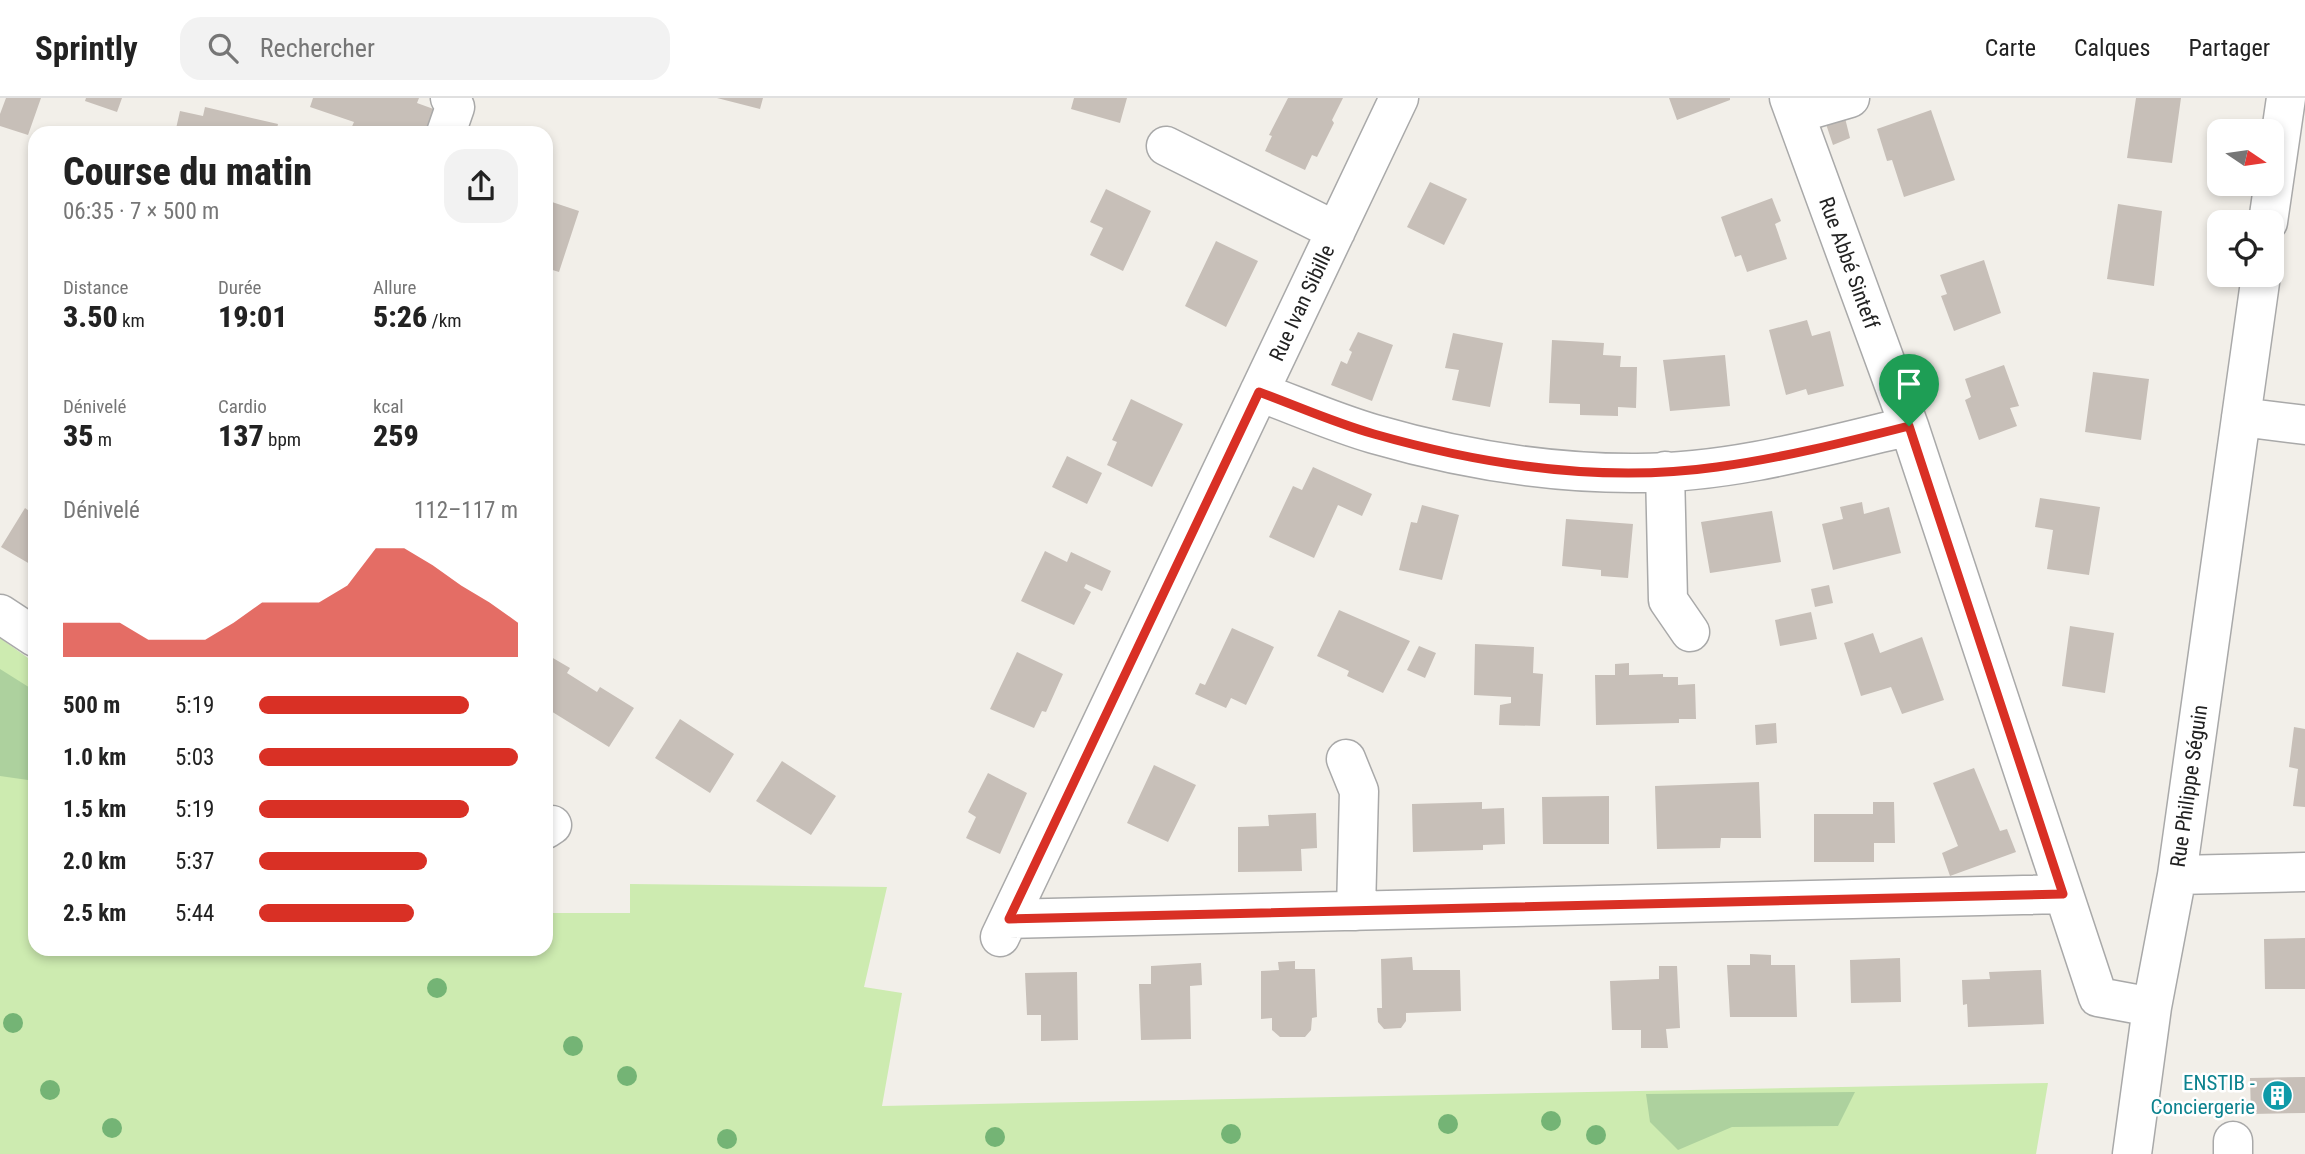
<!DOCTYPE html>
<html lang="fr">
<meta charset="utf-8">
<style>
body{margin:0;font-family:"Roboto Condensed",sans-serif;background:#f2f2f2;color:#222;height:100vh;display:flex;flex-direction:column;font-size:26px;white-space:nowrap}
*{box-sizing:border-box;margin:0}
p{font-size:23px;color:#767676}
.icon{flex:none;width:38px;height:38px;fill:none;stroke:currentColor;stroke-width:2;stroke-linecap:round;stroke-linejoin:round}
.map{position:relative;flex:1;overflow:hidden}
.panel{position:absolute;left:28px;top:28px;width:525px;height:830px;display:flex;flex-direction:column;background:#fff;border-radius:21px;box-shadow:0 4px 10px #0003}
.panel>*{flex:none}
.needle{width:46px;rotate:103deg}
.tools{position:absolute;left:2207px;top:21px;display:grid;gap:14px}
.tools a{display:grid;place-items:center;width:77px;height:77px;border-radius:14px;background:#fff;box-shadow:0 4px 10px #0003;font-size:35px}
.pin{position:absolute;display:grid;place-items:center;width:60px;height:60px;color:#fff;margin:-72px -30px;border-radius:50% 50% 50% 0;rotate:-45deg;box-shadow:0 0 7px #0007}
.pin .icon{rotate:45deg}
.round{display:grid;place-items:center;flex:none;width:74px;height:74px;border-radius:21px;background:#f2f2f2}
.summary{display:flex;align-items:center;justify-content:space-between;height:119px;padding:0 35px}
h1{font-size:38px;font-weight:800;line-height:52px}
.stats{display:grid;grid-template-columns:repeat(3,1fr);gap:10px;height:119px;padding:7px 35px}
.stats div{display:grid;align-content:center}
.stats b{font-size:30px;font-weight:800}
.stats small{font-size:19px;font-weight:400}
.stats p{font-size:19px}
.chart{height:196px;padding:14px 35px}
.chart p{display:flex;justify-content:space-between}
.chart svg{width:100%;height:126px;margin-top:7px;fill:#d93025;opacity:.7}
ul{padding:0 35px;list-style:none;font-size:23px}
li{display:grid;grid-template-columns:112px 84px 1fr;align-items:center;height:52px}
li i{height:18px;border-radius:9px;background:#d93025}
header{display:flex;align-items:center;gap:42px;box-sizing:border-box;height:98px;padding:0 35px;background:#fff;border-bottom:2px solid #e0e0e0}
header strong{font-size:33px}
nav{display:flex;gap:38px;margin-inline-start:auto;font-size:24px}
.search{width:490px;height:63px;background:#f2f2f2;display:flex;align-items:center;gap:18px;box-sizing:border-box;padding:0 24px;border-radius:21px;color:#767676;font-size:26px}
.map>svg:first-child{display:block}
</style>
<header>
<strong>Sprintly</strong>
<div class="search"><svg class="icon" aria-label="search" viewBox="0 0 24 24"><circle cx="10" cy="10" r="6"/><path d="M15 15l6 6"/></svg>Rechercher</div>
<nav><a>Carte</a><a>Calques</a><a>Partager</a></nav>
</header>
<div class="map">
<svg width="2305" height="1056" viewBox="0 0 2305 1056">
<rect width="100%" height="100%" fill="#f2efe9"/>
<path fill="#cdebb0" d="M0 540 35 565V850H546V815H630V786L887 789 864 889 902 895 882 1008 2048 985 2036 1056H0Z"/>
<path fill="#add19e" d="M0 571 35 593V683L0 678Z
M1855 994 1838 1028 1732 1029 1678 1052 1650 1024 1646 996Z"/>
<path fill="#c7bfb8" d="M6 0H41L28 37 0 28V16Z
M86 0H122L117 14 85 3Z
M313 0H419L417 5 439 13 431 35H349L354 24 310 9Z
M717 0H763L760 11Z
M1074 0H1127L1120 25 1071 11Z
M1288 0H1343L1332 22 1334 25 1317 59 1312 57 1305 72 1265 53 1272 38 1269 37Z
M1669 0H1730V2L1677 22Z
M2136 0H2181L2172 65 2127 60Z
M205 9 278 26 276 35H175L180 13 203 18Z
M1931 12 1955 82 1904 99 1892 62 1887 63 1877 31Z
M1845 20 1850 40 1833 47 1826 26Z
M1430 84 1467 101 1444 147 1407 129Z
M1106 91 1151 113 1123 173 1090 157 1103 130 1090 124Z
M1772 100 1781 123 1775 126 1787 161 1747 174 1741 157 1735 159 1721 119Z
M546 102 579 113 559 174 546 170Z
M2118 106 2162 113 2154 188 2107 181Z
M1216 143 1258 163 1226 229 1185 208Z
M1984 162 2001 215 1954 233 1941 198 1947 196 1940 177Z
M1807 222 1812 238 1830 233 1844 288 1808 297 1806 291 1786 297 1769 232Z
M1358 234 1393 247 1372 303 1331 287 1341 263 1347 266 1352 254 1349 252Z
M1453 235 1503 245 1490 309 1452 302 1459 272 1445 270Z
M1552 242 1604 245 1603 257 1621 258 1620 269H1637L1636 310 1618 309V318L1580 317V306L1549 305Z
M1725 257 1730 308 1670 313 1663 262Z
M2004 267 2019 308 2010 310 2017 328 1979 342 1965 302 1971 299 1965 281Z
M2093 274 2149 281 2141 342 2085 334Z
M1131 301 1183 326 1152 389 1107 367 1117 344 1112 342Z
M1067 358 1102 375 1087 406 1052 389Z
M1313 369 1372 396 1362 418 1338 407 1314 460 1269 439 1293 388 1302 392Z
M2040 400 2100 409 2089 477 2047 471 2053 432 2035 429Z
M1862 404 1864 416 1889 409 1901 455 1833 472 1822 426 1843 421 1840 409Z
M1422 407 1459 417 1442 482 1399 472 1411 424 1417 425Z
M25 410 35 417V469L1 449Z
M1772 413 1781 464 1710 475 1701 424Z
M1566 421 1633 426 1628 480 1601 478V472L1562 468Z
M1045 453 1067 464 1071 454 1111 473 1102 493 1086 486 1084 490 1091 494 1074 527 1021 503Z
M1829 487 1833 505 1815 509 1811 491Z
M1339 512 1410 543 1383 595 1347 578 1349 573 1317 558Z
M1811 514 1817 541 1780 548 1775 522Z
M2070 528 2114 535 2105 595 2062 588Z
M1232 530 1274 549 1246 607 1231 600 1226 610 1195 596 1200 585 1205 587Z
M1873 535 1880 555 1922 539 1944 602 1902 616 1891 589 1861 598 1844 545Z
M1475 546 1534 549 1533 575 1543 576 1540 628 1499 627 1500 607 1511 605V599L1474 597Z
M1419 548 1436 555 1425 580 1407 572Z
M1017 554 1063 576 1046 614 1042 613 1034 630 990 611Z
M546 556 570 570 567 575 597 594 600 589 634 610 609 649 546 610Z
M1629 565V577L1663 576V579H1678V587L1695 586 1696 621H1679V625L1596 627 1595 577H1615V566Z
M680 621 734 656 710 695 655 660Z
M1776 625 1777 645 1756 647 1755 627Z
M2294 629 2305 631V709L2293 708 2298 671 2289 669Z
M782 663 836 698 811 737 756 703Z
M1154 667 1196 687 1168 744 1127 725Z
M1974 670 2000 733 2007 731 2016 754 1950 778 1942 755 1958 748 1933 685Z
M988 675 1027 695 1000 756 966 740 976 719 968 714Z
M1759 684 1761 740H1721L1720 750 1657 751 1655 688Z
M1609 698V746H1543L1542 699Z
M1482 704V711L1504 710 1505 746 1483 747V752L1413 754 1412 706Z
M1873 704H1894L1895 745H1874V764H1814V716H1873Z
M1316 715 1317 750 1301 751 1302 773 1238 774V729L1269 728 1268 717Z
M2305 840V891H2265L2264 841Z
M1750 856 1771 857V867H1795L1797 919H1730L1727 867H1750Z
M1412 859 1413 872H1460L1461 913 1406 915V923L1401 930 1384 931 1378 924 1377 910H1382L1381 861Z
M1900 860 1901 904 1851 905 1850 862Z
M1295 863V871H1315L1317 919 1312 920 1311 932 1305 939H1280L1272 932V920L1261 921V873L1279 872 1278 864Z
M1201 865 1202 887 1190 888 1191 941 1141 942 1139 886H1151V868Z
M1659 868H1677L1680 930 1666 931 1668 950H1641V932H1612L1610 883 1659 881Z
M2041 872 2044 926 1968 929 1967 906 1963 907 1962 882 1990 881 1989 874Z
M1077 874 1078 942 1041 943V917H1027L1025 875Z
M2305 979V1015L2251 1016 2250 980Z"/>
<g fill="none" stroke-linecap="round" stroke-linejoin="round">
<defs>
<path id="minor" d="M1789 0 1909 328 2098 899 2152 909
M1795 16 1850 0
M446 35 455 9 450 0
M1166 48 1336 133
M2268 124 2286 0
M1259 294C1297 308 1336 325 1374 336 1457 360 1545 375 1632 375 1726 376 1819 350 1909 328
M2241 319 2305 327
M1665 373 1668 502 1690 534
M0 516 35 539
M1346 661 1359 693 1356 813
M546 731 552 727
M2177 777 2305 774
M1009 821 2063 796
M1000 839 1399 0
M2132 1056 2152 909 2177 777 2261 177
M2233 1056V1043"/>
</defs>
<use href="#minor" stroke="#a9a9a9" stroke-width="41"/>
<use href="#minor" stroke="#fff" stroke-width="38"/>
</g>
<g fill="#74b475">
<circle cx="437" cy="890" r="10"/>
<circle cx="13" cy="925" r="10"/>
<circle cx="573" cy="948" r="10"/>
<circle cx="627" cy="978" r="10"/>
<circle cx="50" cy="992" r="10"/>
<circle cx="1551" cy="1023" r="10"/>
<circle cx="1448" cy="1026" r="10"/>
<circle cx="112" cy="1030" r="10"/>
<circle cx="1231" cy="1036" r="10"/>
<circle cx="1596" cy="1037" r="10"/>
<circle cx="995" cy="1039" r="10"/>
<circle cx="727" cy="1041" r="10"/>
</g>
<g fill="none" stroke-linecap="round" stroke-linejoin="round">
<defs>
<path id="route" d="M1259 294C1297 308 1335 325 1374 336 1483 367 1604 385 1717 369 1782 360 1846 344 1909 328L2063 796 1009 821Z"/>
</defs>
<use href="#route" stroke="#fff" stroke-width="14"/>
<use href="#route" stroke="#d93025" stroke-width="9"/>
</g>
<defs>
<symbol id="building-disc" viewBox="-11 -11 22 22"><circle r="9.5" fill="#0f9aa8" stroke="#fff"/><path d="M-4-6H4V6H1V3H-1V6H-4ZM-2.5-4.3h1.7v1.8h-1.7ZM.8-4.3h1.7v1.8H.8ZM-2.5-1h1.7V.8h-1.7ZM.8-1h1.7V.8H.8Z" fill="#fff"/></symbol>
</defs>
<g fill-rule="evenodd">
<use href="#building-disc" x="2260" y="980" width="35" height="35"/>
</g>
<g text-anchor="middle" stroke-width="5" stroke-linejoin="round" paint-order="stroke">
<g font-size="21" fill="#222" stroke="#fff">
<text transform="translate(1849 165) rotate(70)" y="7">Rue Abbé Sinteff</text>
<text transform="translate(1302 205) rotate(-65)" y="7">Rue Ivan Sibille</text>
<text transform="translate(2189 688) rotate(-82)" y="7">Rue Philippe Séguin</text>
</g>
<g font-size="21" fill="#0d838f" stroke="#fff" text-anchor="end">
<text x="2255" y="992">ENSTIB -<tspan x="2255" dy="24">Conciergerie</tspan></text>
</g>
</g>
</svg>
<div class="tools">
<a><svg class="needle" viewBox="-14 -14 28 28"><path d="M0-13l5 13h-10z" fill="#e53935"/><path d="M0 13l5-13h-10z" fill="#767676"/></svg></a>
<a><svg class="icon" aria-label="locate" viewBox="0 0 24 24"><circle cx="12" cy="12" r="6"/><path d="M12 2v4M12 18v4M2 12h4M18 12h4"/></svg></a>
</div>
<div class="pin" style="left:1909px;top:328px;background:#1e9e55"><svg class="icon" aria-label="arrive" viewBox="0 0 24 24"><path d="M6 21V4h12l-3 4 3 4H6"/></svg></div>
<section class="panel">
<div class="summary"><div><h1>Course du matin</h1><p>06:35 · 7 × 500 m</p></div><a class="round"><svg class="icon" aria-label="share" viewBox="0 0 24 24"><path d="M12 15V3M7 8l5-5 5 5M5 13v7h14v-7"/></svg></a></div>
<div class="stats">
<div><p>Distance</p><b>3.50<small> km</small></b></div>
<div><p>Durée</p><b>19:01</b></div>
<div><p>Allure</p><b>5:26<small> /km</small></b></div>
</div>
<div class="stats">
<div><p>Dénivelé</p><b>35<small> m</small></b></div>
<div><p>Cardio</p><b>137<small> bpm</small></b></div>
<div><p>kcal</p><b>259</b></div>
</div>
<div class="chart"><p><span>Dénivelé</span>112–117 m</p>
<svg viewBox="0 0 160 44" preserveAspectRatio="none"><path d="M0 44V32L10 32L20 32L30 38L40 38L50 38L60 32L70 25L80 25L90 25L100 19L110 6L120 6L130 12L140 19L150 25L160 32V44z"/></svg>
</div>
<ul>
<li><b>500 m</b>5:19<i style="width:81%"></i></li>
<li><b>1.0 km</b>5:03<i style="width:100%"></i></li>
<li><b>1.5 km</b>5:19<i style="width:81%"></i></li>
<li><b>2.0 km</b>5:37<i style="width:65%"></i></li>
<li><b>2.5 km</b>5:44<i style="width:60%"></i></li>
</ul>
</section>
</div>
